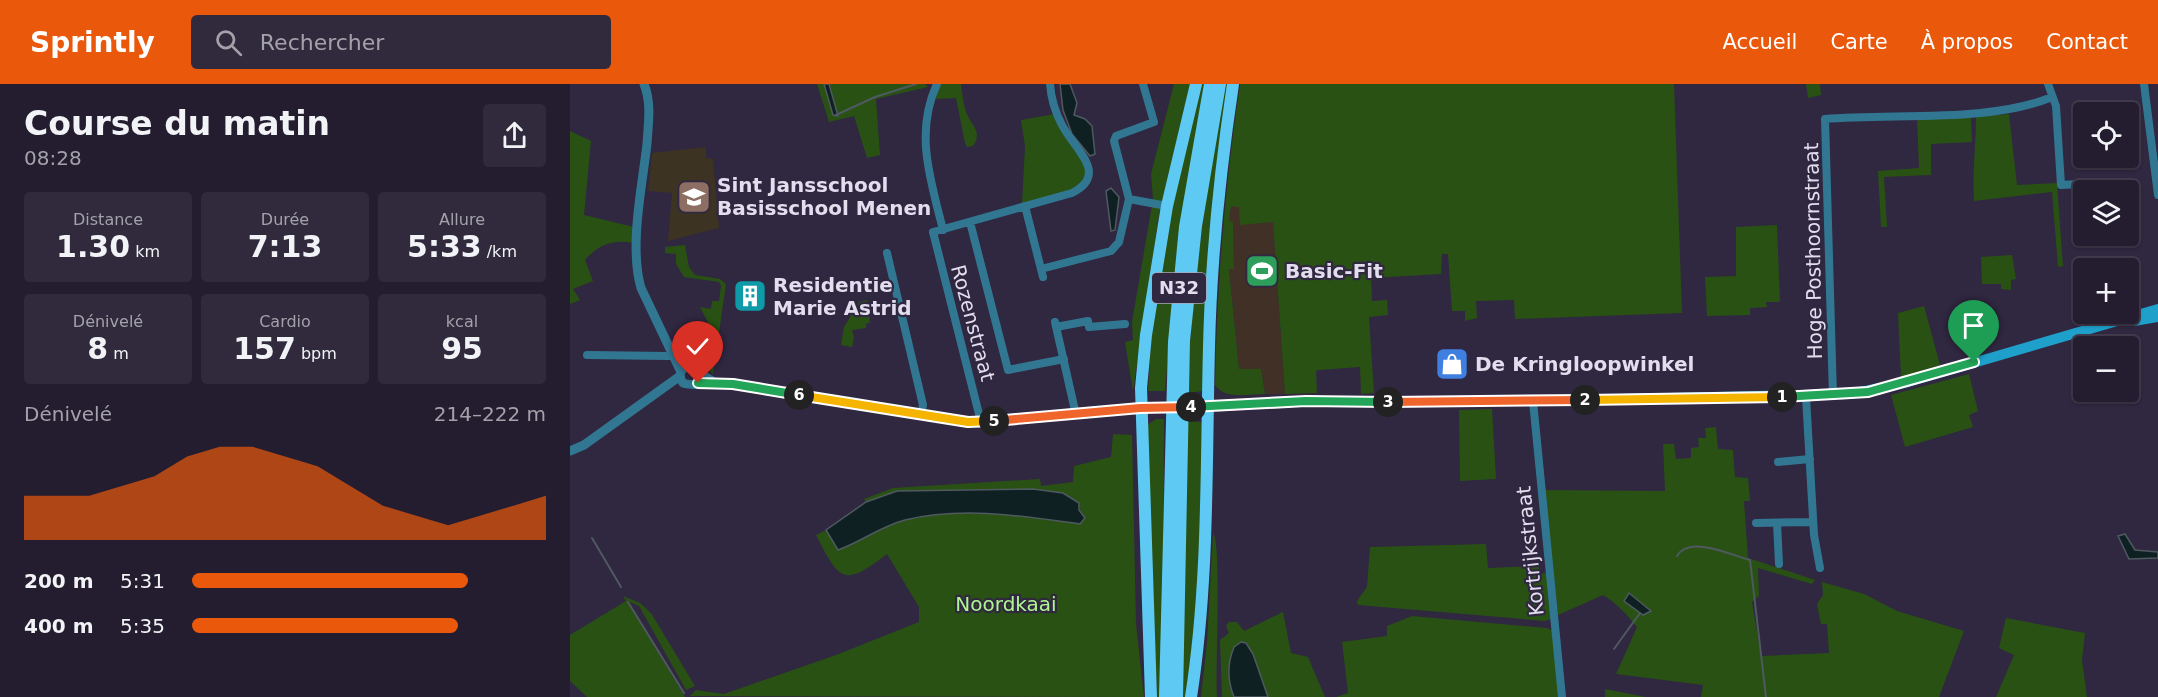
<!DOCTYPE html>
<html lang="fr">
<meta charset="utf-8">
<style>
body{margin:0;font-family:"DejaVu Sans",sans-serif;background:#302a3c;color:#f1f3f6;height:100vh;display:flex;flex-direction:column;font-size:22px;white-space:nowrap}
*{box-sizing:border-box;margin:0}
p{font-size:20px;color:#a3a2ab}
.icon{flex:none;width:33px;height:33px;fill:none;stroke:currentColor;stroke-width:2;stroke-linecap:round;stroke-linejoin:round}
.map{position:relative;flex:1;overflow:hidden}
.side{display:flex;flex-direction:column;background:#241d30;width:570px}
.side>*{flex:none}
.tools{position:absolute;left:1503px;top:18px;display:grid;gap:12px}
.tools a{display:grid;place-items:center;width:66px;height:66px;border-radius:6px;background:#241d30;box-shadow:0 2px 4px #0004,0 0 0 2px #413b4c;font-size:30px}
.pin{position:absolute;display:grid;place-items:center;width:51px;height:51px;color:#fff;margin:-62px -26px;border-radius:50% 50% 50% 0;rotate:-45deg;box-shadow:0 0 6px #0007}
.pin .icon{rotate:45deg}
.km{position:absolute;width:30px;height:30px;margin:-15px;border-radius:50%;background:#222;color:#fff;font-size:16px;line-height:30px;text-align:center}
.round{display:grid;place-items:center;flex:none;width:63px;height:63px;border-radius:6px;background:#302a3c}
.summary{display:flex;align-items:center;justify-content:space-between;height:102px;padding:0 24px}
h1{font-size:33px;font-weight:700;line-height:45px}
.metrics{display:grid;grid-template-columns:repeat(3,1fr);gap:9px;height:102px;padding:6px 24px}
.metrics div{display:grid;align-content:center;border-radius:6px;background:#302a3c;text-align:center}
.metrics b{font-size:30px;font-weight:700}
.metrics small{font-size:16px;font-weight:400}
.metrics p{font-size:16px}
.chart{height:168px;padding:12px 24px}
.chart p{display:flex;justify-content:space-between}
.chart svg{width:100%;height:108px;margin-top:6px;fill:#ea580c;opacity:.7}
ul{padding:0 24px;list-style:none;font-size:20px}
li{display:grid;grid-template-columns:96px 72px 1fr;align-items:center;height:45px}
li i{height:15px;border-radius:8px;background:#ea580c}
header{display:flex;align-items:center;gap:36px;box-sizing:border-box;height:84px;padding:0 30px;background:#ea580c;color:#fff}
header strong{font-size:28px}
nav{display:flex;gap:33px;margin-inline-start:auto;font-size:21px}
.search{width:420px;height:54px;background:#302a3c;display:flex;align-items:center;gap:15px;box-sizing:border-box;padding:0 21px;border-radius:6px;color:#a3a2ab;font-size:22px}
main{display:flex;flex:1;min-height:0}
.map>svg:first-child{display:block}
</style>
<header>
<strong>Sprintly</strong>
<div class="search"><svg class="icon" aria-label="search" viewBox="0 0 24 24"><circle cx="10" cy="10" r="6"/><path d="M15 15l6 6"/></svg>Rechercher</div>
<nav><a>Accueil</a><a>Carte</a><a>À propos</a><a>Contact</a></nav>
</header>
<main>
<section class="side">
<div class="summary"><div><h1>Course du matin</h1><p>08:28</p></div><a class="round"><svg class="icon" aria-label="share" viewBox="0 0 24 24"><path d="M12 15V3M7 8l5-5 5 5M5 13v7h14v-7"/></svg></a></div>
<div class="metrics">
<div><p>Distance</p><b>1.30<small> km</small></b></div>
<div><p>Durée</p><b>7:13</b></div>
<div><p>Allure</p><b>5:33<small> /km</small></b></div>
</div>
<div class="metrics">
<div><p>Dénivelé</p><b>8<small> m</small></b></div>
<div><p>Cardio</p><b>157<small> bpm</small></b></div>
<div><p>kcal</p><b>95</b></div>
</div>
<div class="chart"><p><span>Dénivelé</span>214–222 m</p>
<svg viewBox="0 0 160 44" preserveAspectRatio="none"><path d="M0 44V26L10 26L20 26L30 22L40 18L50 10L60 6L70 6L80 10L90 14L100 22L110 30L120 34L130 38L140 34L150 30L160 26V44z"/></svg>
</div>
<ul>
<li><b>200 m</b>5:31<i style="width:78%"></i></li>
<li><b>400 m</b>5:35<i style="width:75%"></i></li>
</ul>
</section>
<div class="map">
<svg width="1588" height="613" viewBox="0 0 1588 613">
<rect width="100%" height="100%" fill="#302740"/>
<path fill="#413026" d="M661 122H669L703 138 715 310H695L691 285H669L659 185H664L663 139 659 138Z"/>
<path fill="#3c3322" d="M136 63V74L143 75 149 144 98 157 102 109 78 107 82 69Z"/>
<path fill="#295114" d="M247 0H254L263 31 268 32 259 0H355L358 3 306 15 310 71 297 74 284 32 259 38Z
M371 0H391C392 8 393 17 395 25 399 40 414 47 403 62L397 63 395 59 386 14 365 15Z
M604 0H620L589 131 563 307 555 258 563 256 562 238 583 115 581 90Z
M629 0H634L607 166 595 307H578L582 240 597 137Z
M656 0H660L633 307 618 309C620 204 637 103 656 0Z
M670 0H1104L1112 229 945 235 944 216 906 217 907 234 895 237V227H882L878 170H872L871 190 801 194 802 217 817 216 818 231 799 233 804 309 791 310 790 283 749 286 746 287 747 309 715 310 703 138 670 141 669 123 661 122 659 137 663 138 664 185H659L669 285H691L695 310C679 310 655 316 645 301 647 200 655 100 670 0Z
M1236 0H1250L1251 11 1238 14Z
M485 30 515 81 516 93 507 105 452 120 455 62 451 36Z
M1439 30 1447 101 1487 99 1493 182 1488 183 1482 108 1404 117C1402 89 1406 62 1406 33Z
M1401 33 1402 58 1361 60V91L1314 93 1317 143H1311L1308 87 1349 84 1347 35Z
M0 47 21 57 14 131 64 143 63 159C43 155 28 161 15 176L23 197 3 205 10 216 0 220Z
M1207 141 1210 218H1196L1197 223 1180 224V231L1137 232 1135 193 1166 192V143Z
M115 161 119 183 125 191 150 195 156 200 143 290 129 275 114 274 106 263 141 244 130 223 141 225 142 217H149L151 202 149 198 114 193 106 180V170L95 169V163Z
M1442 171 1446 195 1441 196V206L1431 205V200H1412L1411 173Z
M297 216 300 238 296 240V244L282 246 284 253 282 263 271 261 274 243 289 218Z
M1354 222 1370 281 1331 293 1328 229Z
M1399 290 1408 327 1399 331 1403 343 1335 363 1321 311Z
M922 325 926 395 890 397 889 326Z
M586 335H594L593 613H587L576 342Z
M617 336 635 339 627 509 617 613H612Z
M1146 343 1148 365 1163 366 1165 393 1178 394 1180 417H1174L1178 474 1245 496 1242 500 1188 484 1189 512 1182 518 1191 572 1259 569 1257 540H1251L1247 520 1253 511 1252 498 1294 510 1327 527 1394 547 1369 613H1131L1133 601 1046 590 1067 543C1056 530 1048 520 1033 511L988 531 974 406 1095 407 1093 360H1104L1106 375 1121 374V364L1129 363 1128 354H1136L1135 344Z
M543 350 562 351 566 540 574 613 120 612 126 606 154 610 266 571 349 538V523L317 470C274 503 270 498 246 451L256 446 268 466C291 458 311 442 335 436 391 423 454 430 510 440L511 430 509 419 493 409 462 405 327 407 296 418 294 415 323 404 470 395 471 402 503 398 504 382 541 373Z
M643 449C652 460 645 586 647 613H631L637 558Z
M916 460 918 484 969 482V490L977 489 981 535 975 537 788 521 787 517 797 503 800 463Z
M53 512 70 519 81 529 125 602 116 606 69 522 57 517 115 613H17L0 597V551L56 517Z
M713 528 721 569 738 573 755 613H698L683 570 659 602 664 613H652L650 556 659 549 656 542 659 538H667L674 547Z
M842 532 977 544 983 547 989 613H766L778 609 772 558 817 552V542Z
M1436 534 1515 549 1512 576 1517 613H1426L1444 571 1429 564Z
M1035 605 1076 613H1035Z"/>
<path fill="#0f2023" stroke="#4f5960" stroke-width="1.5" d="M254 0H259L268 32 263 31Z
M490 0H500L507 19 504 31 515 35 522 42 525 70 520 72 502 50 493 26Z
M541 104 549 113 545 146 541 147 536 107Z
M463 405 493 409 509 419V426L515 434 510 440C453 432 392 422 335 436 311 442 291 458 268 466L256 446 296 418 327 407Z
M1555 450 1565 466 1588 468V474L1559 475 1548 452Z
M1059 509 1081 527 1073 531 1054 517Z
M671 558 676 559 683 570 698 613H664C657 596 657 580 664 563Z"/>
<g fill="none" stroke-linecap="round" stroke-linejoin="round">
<path stroke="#4f5960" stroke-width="2" d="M266 31 305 13 346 0
M22 454 51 503
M1107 472C1120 451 1161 471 1180 476L1196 613
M58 518 114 609
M1044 565 1070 529"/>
<path stroke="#327792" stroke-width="8" d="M367 0C344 49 361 97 373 146
M1478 0 1486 22 1491 101 1509 100 1512 139
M1574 0 1588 111
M559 115 597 122
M455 122 473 193
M400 138 438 286 494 275
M317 169 353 321 351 331
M471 185 541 167 549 158 559 115 544 57 546 52 584 38 573 0
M485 238 506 331
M486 243 518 237 519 243 555 240
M17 271 99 272 103 269
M1263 312 1255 35C1325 29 1419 39 1482 13
M1236 313 1244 451 1250 484
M963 317 992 613
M411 338 363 148 502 109C540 90 504 65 492 41 485 28 481 14 480 0
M1208 378 1240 375
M1186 439 1242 438
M1207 439 1209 480"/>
<path stroke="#327792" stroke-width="9" d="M74 0C82 20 78 40 77 60 72 103 59 163 71 204L111 288
M112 278 127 284 131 290 144 298
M117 281C110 286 108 292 113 299 122 303 150 299 163 300L398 338 570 324
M0 367 14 361 110 292"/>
<path stroke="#1ea0cb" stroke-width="10" d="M1564 237 1588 233
M617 323 736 317H963L1281 310 1338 298 1588 225
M570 324H594"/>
<path stroke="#5ecaf3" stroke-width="12" d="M581 613 571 304 576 251 597 122 626 0
M595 613 604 258 615 143 640 0
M607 613 614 257 626 142 650 0
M621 613C639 498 636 379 639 263 641 175 650 87 663 0"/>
<path stroke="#1ea0cb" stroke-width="10" d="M594 324 617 323"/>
</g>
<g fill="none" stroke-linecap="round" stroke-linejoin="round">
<defs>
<path id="split-1" d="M1212 313 1298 308 1404 278"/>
<path id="split-2" d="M1015 316 1212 313"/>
<path id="split-3" d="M818 318 1015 316"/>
<path id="split-4" d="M621 323 736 317 818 318"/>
<path id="split-5" d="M424 337 570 324 621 323"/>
<path id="split-6" d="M229 311 398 338 424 337"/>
<path id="split-7" d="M128 299 163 300 229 311"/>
</defs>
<use href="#split-1" stroke="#fff" stroke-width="12"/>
<use href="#split-2" stroke="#fff" stroke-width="12"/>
<use href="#split-3" stroke="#fff" stroke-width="12"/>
<use href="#split-4" stroke="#fff" stroke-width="12"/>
<use href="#split-5" stroke="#fff" stroke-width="12"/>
<use href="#split-6" stroke="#fff" stroke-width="12"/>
<use href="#split-7" stroke="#fff" stroke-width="12"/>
<use href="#split-1" stroke="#22a559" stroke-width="8"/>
<use href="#split-2" stroke="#f5b400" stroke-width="8"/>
<use href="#split-3" stroke="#f0652b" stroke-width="8"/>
<use href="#split-4" stroke="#22a559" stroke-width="8"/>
<use href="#split-5" stroke="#f0652b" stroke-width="8"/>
<use href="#split-6" stroke="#f5b400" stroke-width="8"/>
<use href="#split-7" stroke="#22a559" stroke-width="8"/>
</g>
<defs>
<symbol id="school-square" viewBox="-11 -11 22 22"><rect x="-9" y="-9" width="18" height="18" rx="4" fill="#8d6e63" stroke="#302740"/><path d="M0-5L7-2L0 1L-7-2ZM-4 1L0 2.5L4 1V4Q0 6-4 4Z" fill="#fff"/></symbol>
<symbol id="stadium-square" viewBox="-11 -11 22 22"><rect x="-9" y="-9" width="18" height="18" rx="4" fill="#2e9e5b" stroke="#302740"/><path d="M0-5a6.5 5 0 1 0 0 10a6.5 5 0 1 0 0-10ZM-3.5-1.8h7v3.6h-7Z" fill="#fff"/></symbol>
<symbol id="building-square" viewBox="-11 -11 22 22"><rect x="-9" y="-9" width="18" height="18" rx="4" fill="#0f9aa8" stroke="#302740"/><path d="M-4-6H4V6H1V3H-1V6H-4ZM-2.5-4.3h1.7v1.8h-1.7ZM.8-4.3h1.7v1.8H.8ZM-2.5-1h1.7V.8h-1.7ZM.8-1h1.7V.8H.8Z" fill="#fff"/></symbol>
<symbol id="shop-square" viewBox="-11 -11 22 22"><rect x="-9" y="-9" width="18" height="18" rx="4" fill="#3f7fe0" stroke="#302740"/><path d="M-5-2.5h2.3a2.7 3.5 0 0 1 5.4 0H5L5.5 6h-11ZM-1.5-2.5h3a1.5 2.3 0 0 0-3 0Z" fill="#fff"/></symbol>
</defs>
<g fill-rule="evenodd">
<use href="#school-square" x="105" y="94" width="38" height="38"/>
<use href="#stadium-square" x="673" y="168" width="38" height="38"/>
<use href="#building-square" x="161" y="193" width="38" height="38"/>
<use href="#shop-square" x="863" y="261" width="38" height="38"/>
</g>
<g text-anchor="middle" stroke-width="4.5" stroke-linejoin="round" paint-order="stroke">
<rect fill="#302740" stroke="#ada7ba" stroke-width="1.5" x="582" y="189" width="54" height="30" rx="4.5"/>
<g font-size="18" font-weight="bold" fill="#e3deee">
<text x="609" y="210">N32</text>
</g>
<g font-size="20" font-weight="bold" fill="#e3deee" stroke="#302740" text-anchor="start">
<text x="147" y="108">Sint Jansschool<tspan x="147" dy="23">Basisschool Menen</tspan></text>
<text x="715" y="194">Basic-Fit</text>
<text x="203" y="208">Residentie<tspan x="203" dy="23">Marie Astrid</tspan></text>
<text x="905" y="287">De Kringloopwinkel</text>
</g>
<g font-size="20" fill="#e3deee" stroke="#302740">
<text transform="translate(1243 167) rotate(-91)" y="7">Hoge Posthoornstraat</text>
<text transform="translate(403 239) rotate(75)" y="7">Rozenstraat</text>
<text transform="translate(960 467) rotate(-96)" y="7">Kortrijkstraat</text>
</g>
<g font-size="20" fill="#aff591" stroke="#302740">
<text x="436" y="527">Noordkaai</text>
</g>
</g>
</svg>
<div class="tools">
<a><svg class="icon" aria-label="locate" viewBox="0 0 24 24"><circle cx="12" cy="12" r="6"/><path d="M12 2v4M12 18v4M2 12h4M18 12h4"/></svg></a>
<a><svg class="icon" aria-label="layers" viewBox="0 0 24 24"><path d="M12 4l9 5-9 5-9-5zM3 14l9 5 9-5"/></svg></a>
<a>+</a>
<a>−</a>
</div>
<div class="pin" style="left:1404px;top:278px;background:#1e9e55"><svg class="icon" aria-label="arrive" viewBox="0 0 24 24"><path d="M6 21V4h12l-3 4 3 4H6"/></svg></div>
<div class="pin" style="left:128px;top:299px;background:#d93025"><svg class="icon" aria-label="check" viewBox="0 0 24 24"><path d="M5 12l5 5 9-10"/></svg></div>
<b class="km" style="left:1212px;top:313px">1</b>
<b class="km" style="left:1015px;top:316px">2</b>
<b class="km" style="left:818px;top:318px">3</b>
<b class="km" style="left:621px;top:323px">4</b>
<b class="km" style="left:424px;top:337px">5</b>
<b class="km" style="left:229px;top:311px">6</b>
</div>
</main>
